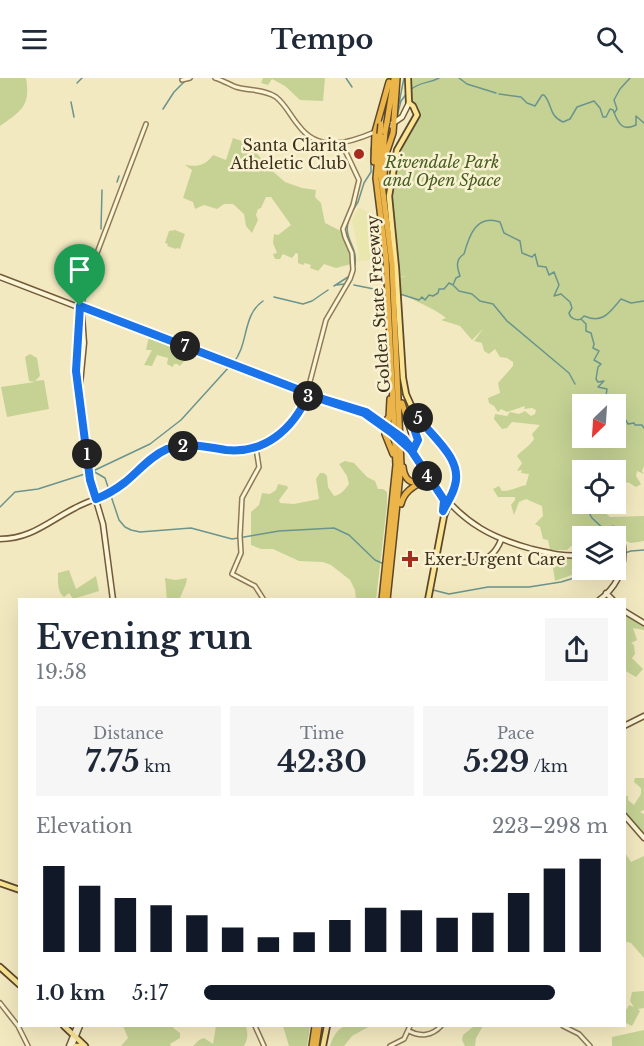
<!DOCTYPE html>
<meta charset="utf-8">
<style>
body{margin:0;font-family:"Libre Baskerville",serif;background:#f6f6f7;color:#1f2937;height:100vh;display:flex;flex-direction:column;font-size:22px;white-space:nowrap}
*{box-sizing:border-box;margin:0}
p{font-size:20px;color:#747a83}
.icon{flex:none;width:33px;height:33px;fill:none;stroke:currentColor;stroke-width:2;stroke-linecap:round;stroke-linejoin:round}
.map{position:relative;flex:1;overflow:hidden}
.drawer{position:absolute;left:18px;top:520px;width:608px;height:429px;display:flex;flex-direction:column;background:#fff;border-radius:0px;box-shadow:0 6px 24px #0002}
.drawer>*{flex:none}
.needle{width:39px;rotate:205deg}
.fabs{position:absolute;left:572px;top:316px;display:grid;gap:12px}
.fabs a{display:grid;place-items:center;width:54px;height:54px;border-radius:0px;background:#fff;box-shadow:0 6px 24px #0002;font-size:30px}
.pin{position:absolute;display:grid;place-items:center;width:51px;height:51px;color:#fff;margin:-62px -26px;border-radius:50% 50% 50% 0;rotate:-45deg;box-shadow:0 0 6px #0007}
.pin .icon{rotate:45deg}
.km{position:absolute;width:30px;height:30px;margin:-15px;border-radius:50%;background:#222;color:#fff;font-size:16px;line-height:30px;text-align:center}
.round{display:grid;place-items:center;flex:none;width:63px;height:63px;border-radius:0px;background:#f6f6f7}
.head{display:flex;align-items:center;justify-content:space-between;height:102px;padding:0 18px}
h1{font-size:33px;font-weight:700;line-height:45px}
.stats{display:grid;grid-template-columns:repeat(3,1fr);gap:9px;height:102px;padding:6px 18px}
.stats div{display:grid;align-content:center;border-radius:0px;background:#f6f6f7;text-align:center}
.stats b{font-size:30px;font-weight:700}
.stats small{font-size:16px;font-weight:400}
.stats p{font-size:16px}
.chart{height:168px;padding:12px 18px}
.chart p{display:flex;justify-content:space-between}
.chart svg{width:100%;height:108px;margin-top:6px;stroke:#111827;stroke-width:6}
ul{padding:0 18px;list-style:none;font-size:20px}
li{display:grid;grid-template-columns:96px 72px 1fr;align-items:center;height:45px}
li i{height:15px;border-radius:8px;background:#111827}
header{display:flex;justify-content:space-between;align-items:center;height:78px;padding:0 18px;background:#fff;font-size:27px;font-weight:700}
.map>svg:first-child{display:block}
</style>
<header><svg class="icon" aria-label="menu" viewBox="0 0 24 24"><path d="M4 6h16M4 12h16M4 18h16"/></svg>Tempo<svg class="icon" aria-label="search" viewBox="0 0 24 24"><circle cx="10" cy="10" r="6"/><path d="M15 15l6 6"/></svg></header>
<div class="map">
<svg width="644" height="968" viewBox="0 0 644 968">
<rect width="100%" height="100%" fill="#f3e9c1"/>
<path fill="#e9e6ae" d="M360 130 375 138 380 167 381 190H373L371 182 358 183 359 176 352 143 358 131Z"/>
<path fill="#c5d294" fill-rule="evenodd" d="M0 0H26C31 28 21 33 0 48Z
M263 0H325L323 23 300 22 285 8 272 1 268 7 261 5Z
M412 0H644V388L642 393 644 396 637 393 636 398 641 406 636 409 628 404 625 406 626 411 615 406V393H582V426H601L599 433 601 431 610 439 644 438V463L631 465 614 458 582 459V470L576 471 571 468 567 472H550L548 462 543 461 540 449 535 446 543 438 542 428 526 421 519 424 514 437 511 427 515 422V419H498L493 411 499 408 502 413C511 413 518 409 526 407L529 396 521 395 522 392 517 393 522 385 517 378C523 371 529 369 534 361L532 356 540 347 512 344 507 350 502 351 494 341 495 336 507 338 510 334 519 336 525 333 531 338 535 336 536 332 532 330 524 331 525 328 507 334 501 331 498 334 494 328 489 325 488 320 500 315 498 305 513 288V284L507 280 500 279 495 271 489 276 484 273 482 265 474 263 483 251 472 262 460 248 441 242 446 240C431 228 415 224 399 214V200L406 198 398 199 391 115 398 70 418 35 411 24 410 9ZM582 327H615V360H582Z
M233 60 248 65 269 90 285 104 302 110 316 112 315 119 321 125 325 145 341 153 350 174 351 186 336 190 324 186 318 193 310 190 311 187 305 185 303 187 298 185V176L296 175 292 180 283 176 280 181H275L273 176 277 175 273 165 274 156 278 157 291 147 271 119H266L261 130 258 131 256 137 258 142 252 155 246 148 244 136 233 126H224L217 131 204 127 195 131 193 124 183 120 192 92 185 87C197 89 205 88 213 77L226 82Z
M175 152 185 156 180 171 177 170 176 171 167 168 168 166 165 165 169 153Z
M149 258 192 274 180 288 177 286H174L173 289 167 286 168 280 157 277 152 288 144 287 152 272H146Z
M30 276 37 280 40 298 35 303 44 302 49 331 7 339 1 309 35 304 29 303 25 279Z
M345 383 354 385 367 399 375 403 378 411H383L387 414V427L376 522H356L355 512 350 502 331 487 323 484 299 483 273 471H261L251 467V434L259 427 262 415 270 416 276 412 278 406 287 408 288 410 279 422 280 425 294 426 319 421 316 401 320 395H324L327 398 328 409 334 418C342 416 344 412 349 406L347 398 339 386Z
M555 480 580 481 583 493 555 503 553 490Z
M69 492 76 511 96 498 99 513 73 521 69 515 64 519C57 514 58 503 58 495Z
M165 500 175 502 187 500 186 506 179 522H167Z
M624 536 644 548V552L633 550 637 562 631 565 634 567 635 576 632 580 643 591 636 599 624 592Z
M635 700H644V732L640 734 644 736V758L624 735V718H628V722L634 727 641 716V710L634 704Z
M624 773 631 784 644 778V880L631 865 624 863Z
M644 913V930L638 931 640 933 632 948 624 944V936L629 927 634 929 630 923 632 914Z
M123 948H171L180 955V960L170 966 171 968H121L128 960Z
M216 948H246C248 956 248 961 244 968H193L199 962 204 960 213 966Z
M283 948H310L307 968H289Z
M345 948H370L352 958 344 968H330C332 960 337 951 345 948Z
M474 948H483L476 960 475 968H465L462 962 463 957Z
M644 952V968H612V959Z"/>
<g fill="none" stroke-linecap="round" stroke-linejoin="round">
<path stroke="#6a948e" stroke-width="1.5" d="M346 0 352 9
M459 0 467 6 496 15
M77 5 82 0
M410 12C421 3 428 6 439 0
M499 16 521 19 527 25 535 28 542 17H544C553 27 548 37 563 44L570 41 577 29 594 23 600 30 603 39H606L610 31 613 32C618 45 622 54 636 47V38L644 45
M71 24 74 39
M399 25 404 0
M163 31 174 14 184 4
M615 34 617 31 614 22 620 11 630 0
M397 38 401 23 407 15
M117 104 119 98
M351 135 358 124 364 105 371 94V70
M349 140C342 161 358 167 355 187
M101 151 102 112
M337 207 344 206
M354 207 384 213
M453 207 456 200 460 198C457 189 455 182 464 176 469 158 476 136 500 144L504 155 520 163 522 175 532 179 535 176 538 188 546 189 549 197 554 194 559 207 554 218 561 216 570 224 572 230 569 235C570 240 576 243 581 241L584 238C603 246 609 235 621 221L631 225 644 223
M334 208 348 199
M454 208 459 213 472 216 480 223 493 226 507 243 569 295 575 306
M400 216 419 222 422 219 425 222 429 217 433 218 438 215 439 211H444L449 205 453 207
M274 219 303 226 312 223 328 212
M582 242 586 246V253L591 255 594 266 593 270 599 273 594 282 601 286 598 289 596 301 598 304 604 303 598 309 607 311 605 323 613 322V327
M233 285C249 267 242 237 263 223
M615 330 619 326 623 327 617 335V340L625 341 628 346 634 345 635 347H642L644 350
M582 391V393
M93 393 105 400 119 442 125 449 131 452 140 454 191 450 232 461 279 453 334 450 349 457 375 482 384 486
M93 393 150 366 181 342 229 289
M582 407 580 417 582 421
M584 426 592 440 608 455 607 459
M0 429 15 414 38 411 88 395
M608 455 613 448
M615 478 631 473 644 472
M433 512 449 516 488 509H529L561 504 587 496"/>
<defs>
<path id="tertiary" d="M215 0C222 2 229 6 236 9 250 13 264 11 276 19 286 27 291 39 299 48 319 75 349 65 375 54
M182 2 190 0
M80 228 86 204 146 46
M82 229 83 221
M307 315 326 242 350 201 353 192 352 175 345 159 343 151 353 127 359 102 342 66
M256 370 259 389 242 420 240 458 241 475 232 496 255 508 264 522
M413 372 418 362 411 343 415 336
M0 925 18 948 28 968
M255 948 264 968
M563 948 579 956 590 968
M409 953C420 959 432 958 441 948
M390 968 404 961 410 948"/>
<path id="secondary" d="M386 50 402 39 409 25
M0 199 323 323 365 336 392 355
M80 228 76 293 90 402 103 446 113 522
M80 306 84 265 82 238
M403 361C419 376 427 397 440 414 466 446 492 460 532 471 549 475 565 479 582 477
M0 461C31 461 49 443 75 430 89 422 106 419 120 409 136 397 147 380 166 372 185 364 205 369 224 371 265 377 293 351 309 316
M435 479C461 485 489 493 501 462
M606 515 613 522
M599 522C617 509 625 490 623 468L615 469
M624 533 644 545
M624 648 644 638
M624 737 644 760
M69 968 77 948
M72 968 80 948"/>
<path id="primary" d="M408 0 409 25 413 28 417 37 397 72 389 118 396 190 403 300 406 316 414 334 451 379 456 395 455 408 444 438 428 522
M439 415 444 423 443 433
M0 805 20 812
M0 889 20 907
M64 948 85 968
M75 968H79
M323 968 327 948"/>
<path id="motorway" d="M387 44 394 1
M385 54 381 98 392 186 401 387 387 522
M380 56 376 100 386 181 396 387 382 522
M374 84 375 54 389 4
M384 97 386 76 393 55 397 0
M390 321 389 340 385 356 393 376
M402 325 412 356 408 366
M377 341 385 345 388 340
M403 389C404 399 409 407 420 403
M401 426C405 410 418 407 430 399
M312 968 315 948
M316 968 319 948"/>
</defs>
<use href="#tertiary" stroke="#8f7a56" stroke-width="6"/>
<use href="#secondary" stroke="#715b3a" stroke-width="7"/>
<use href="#primary" stroke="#5c472b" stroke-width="8"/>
<use href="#motorway" stroke="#5c472b" stroke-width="8"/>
<use href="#tertiary" stroke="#fcf5d6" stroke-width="3"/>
<use href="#secondary" stroke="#fcf5d6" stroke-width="4"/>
<use href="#primary" stroke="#fae595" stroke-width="4.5"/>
<use href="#motorway" stroke="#ebb549" stroke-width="5"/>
<defs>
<path id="secondary-bridge" d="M392 352 403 361"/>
<path id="motorway-bridge" d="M385 54 387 44
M380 56 381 46"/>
</defs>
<use href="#secondary-bridge" stroke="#715b3a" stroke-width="7" stroke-linecap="butt"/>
<use href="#motorway-bridge" stroke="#5c472b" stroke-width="8" stroke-linecap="butt"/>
<use href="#secondary-bridge" stroke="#fcf5d6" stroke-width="4"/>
<use href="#motorway-bridge" stroke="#ebb549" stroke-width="5"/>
</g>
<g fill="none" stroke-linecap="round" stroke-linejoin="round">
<defs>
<path id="route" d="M80 228 323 321 366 334 404 361 413 372 418 362 411 342 415 336C430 357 463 380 455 407 453 417 447 424 443 433L444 422 411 372 392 355 364 335 308 317C293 351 265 376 226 372 207 369 186 364 167 371 149 379 138 394 124 405 115 412 106 417 96 421L90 402 76 293Z"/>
</defs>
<use href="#route" stroke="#fff" stroke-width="12"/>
<use href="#route" stroke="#1a73e8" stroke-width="8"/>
</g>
<g fill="#a52c1f" stroke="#f9f2d2" stroke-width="2">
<circle cx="359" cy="76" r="6"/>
<path d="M407 472h6v6h6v6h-6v6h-6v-6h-6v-6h6z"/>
</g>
<g text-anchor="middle" stroke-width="5" stroke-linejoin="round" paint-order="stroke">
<g font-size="16" fill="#3d2f1c" stroke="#f9f2d2" text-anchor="end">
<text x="347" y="73">Santa Clarita<tspan x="347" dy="18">Atheletic Club</tspan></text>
<text x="424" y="487" text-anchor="start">Exer Urgent Care</text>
</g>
<g font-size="16" font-style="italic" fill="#475c20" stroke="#f9f2d2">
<text x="442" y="90">Rivendale Park<tspan x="442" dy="18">and Open Space</tspan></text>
</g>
<g font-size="16" fill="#3d2f1c" stroke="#f9f2d2">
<text transform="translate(378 226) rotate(-94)" y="6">Golden State Freeway</text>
</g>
</g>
</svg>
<div class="fabs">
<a><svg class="needle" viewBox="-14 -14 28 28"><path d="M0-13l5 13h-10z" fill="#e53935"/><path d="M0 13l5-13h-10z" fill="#747a83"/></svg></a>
<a><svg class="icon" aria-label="locate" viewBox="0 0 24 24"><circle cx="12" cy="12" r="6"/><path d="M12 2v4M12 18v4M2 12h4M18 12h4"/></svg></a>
<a><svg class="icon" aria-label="layers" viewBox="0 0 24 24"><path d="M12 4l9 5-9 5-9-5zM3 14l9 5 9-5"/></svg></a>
</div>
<div class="pin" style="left:80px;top:228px;background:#1e9e55"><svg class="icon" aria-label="arrive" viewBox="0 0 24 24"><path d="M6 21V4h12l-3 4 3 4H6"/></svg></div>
<b class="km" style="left:87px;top:376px">1</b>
<b class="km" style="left:183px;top:368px">2</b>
<b class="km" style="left:308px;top:318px">3</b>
<b class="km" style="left:427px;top:398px">4</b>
<b class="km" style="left:418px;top:340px">5</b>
<b class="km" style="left:185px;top:268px">7</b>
<section class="drawer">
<div class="head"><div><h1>Evening run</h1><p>19:58</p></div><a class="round"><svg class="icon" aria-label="share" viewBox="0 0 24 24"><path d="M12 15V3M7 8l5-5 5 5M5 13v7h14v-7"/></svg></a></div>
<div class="stats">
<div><p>Distance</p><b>7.75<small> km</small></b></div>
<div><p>Time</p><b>42:30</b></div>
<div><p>Pace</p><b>5:29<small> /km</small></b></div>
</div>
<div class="chart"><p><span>Elevation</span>223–298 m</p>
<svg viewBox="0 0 160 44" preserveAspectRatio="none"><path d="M5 44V9M15 44V17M25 44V22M35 44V25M45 44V29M55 44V34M65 44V38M75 44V36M85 44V31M95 44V26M105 44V27M115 44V30M125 44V28M135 44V20M145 44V10M155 44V6"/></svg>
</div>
<ul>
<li><b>1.0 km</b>5:17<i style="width:87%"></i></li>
</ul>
</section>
</div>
